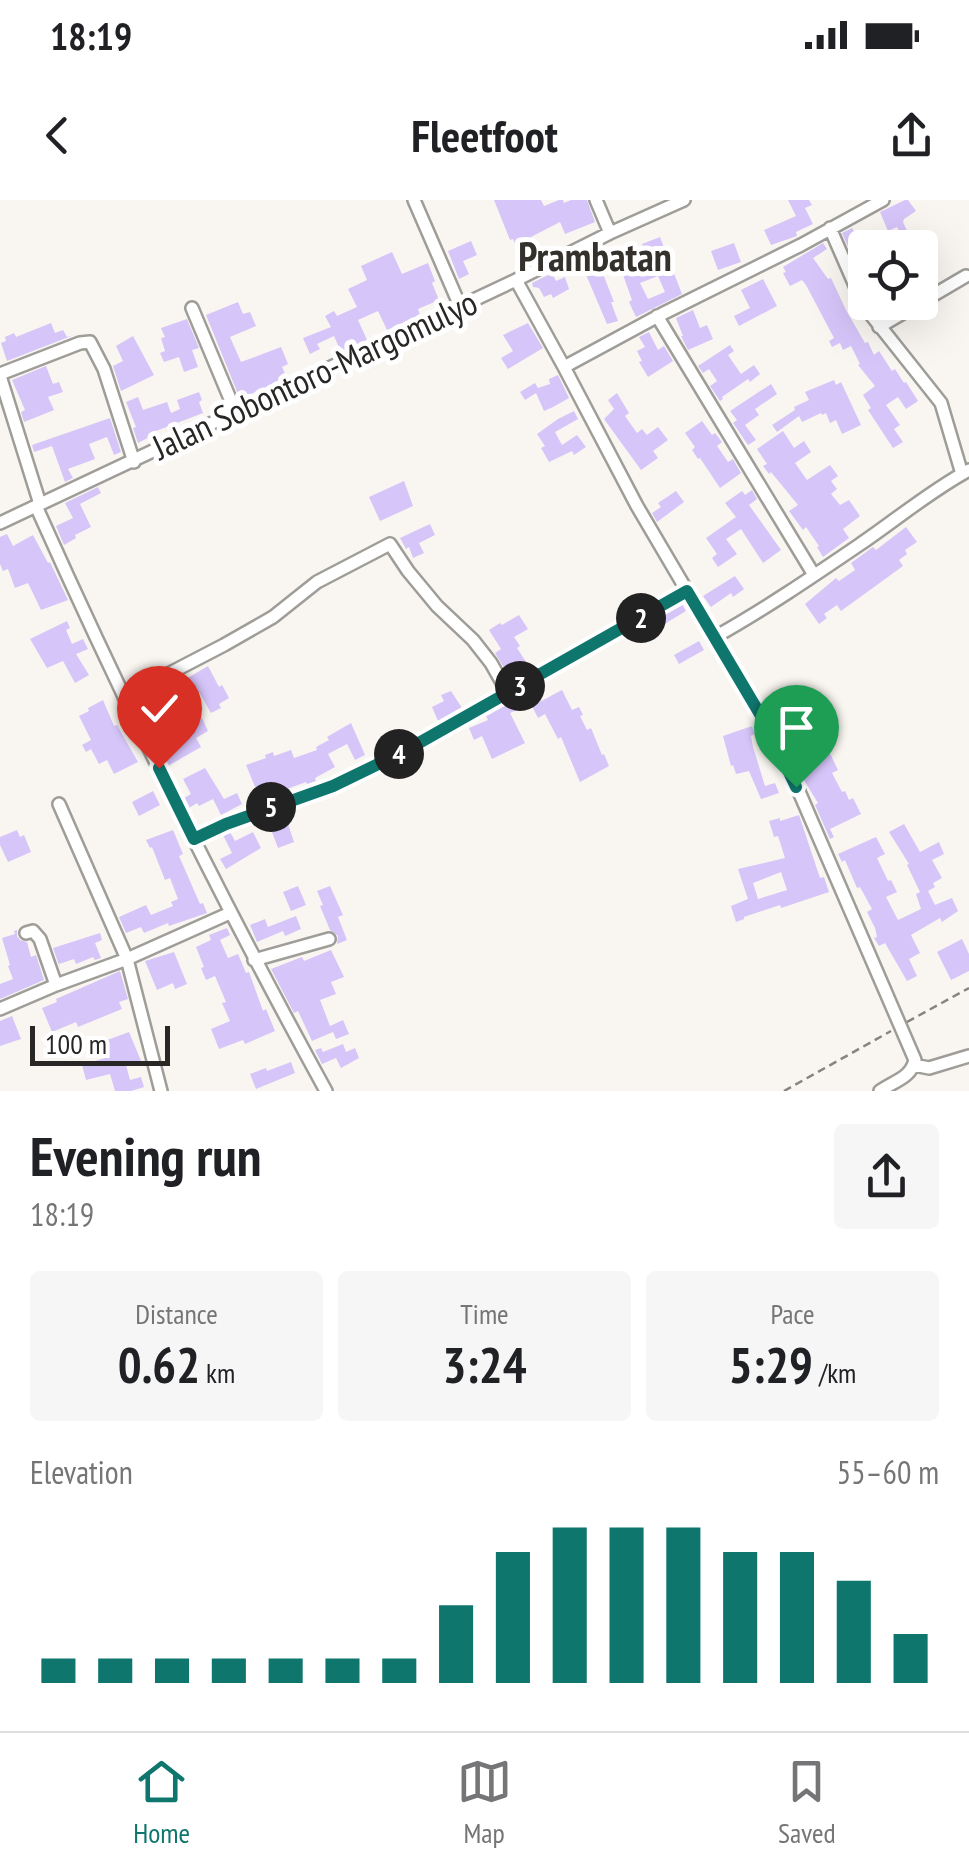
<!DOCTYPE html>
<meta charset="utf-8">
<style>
body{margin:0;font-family:"PT Sans Narrow",sans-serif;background:#f6f6f6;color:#202124;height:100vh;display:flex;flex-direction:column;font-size:38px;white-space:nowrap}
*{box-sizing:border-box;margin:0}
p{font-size:32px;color:#757577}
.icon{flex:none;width:55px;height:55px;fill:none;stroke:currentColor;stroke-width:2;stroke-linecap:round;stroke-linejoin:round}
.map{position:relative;height:891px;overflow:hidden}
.side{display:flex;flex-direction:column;background:#fff;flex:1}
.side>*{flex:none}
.fabs{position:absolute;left:848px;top:30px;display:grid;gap:20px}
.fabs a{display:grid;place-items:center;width:90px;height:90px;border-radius:10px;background:#fff;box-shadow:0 10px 40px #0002;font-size:50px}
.scale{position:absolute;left:30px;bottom:25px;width:140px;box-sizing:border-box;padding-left:10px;border:5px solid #282725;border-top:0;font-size:28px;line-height:35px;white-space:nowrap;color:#282725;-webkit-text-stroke:8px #fff;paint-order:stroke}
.pin{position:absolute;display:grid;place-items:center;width:85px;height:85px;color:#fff;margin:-102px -42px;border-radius:50% 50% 50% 0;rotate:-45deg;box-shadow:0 0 10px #0007}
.pin .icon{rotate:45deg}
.km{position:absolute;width:50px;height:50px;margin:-25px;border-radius:50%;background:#222;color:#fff;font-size:28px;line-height:50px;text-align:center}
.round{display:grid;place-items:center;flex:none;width:105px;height:105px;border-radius:10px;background:#f6f6f6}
.headline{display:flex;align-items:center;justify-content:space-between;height:170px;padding:0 30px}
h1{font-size:55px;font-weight:700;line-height:75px}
.figures{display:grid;grid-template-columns:repeat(3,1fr);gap:15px;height:170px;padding:10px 30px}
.figures div{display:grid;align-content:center;border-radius:10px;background:#f6f6f6;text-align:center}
.figures b{font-size:50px;font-weight:700}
.figures small{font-size:28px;font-weight:400}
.figures p{font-size:28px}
.chart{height:280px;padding:20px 30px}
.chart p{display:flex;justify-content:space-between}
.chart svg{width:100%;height:180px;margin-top:10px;stroke:#0f766e;stroke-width:6}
.status{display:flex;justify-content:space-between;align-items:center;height:70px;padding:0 50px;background:#fff;direction:ltr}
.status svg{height:28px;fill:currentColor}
header{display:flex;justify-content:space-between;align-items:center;height:130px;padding:0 30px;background:#fff;font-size:45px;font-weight:700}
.dock{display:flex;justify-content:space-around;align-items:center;height:140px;border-top:2px solid #e0e0e0;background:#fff;font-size:28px;color:#757577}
.dock a{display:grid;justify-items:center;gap:5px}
.dock .on{color:#0f766e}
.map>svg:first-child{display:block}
</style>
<div class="status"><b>18:19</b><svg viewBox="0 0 49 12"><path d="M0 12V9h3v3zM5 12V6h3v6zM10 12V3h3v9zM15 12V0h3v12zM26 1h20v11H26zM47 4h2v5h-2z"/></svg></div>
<header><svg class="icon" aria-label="back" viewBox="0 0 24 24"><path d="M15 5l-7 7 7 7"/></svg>Fleetfoot<svg class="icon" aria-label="share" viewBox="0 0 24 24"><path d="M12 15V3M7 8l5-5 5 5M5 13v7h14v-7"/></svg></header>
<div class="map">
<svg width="969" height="891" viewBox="0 0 969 891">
<rect width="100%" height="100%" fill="#f9f6f1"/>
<path fill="#d6c5f9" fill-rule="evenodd" d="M494 0H541L544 6 559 0H563L564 3 571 0H587L595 22 565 34 560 22 531 37 540 57 525 65 513 39 510 40Z
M788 0H809L812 5 805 8 813 24 796 32 797 36 771 45 764 30 796 16Z
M905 0H908L916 11 904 19 903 22 910 37 903 40 897 27 888 31 880 12Z
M852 28 862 45 858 46 865 61V76L862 78 842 33Z
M660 37 682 94 636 117 629 102 632 100 617 58 643 47 642 44ZM658 76 665 92 648 99 640 83Z
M471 41 477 55 463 61 469 74 459 79 448 51Z
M734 43 741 62 718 70 711 51Z
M823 43 827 49 813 58 828 79 831 78 846 110 865 143 868 142 874 155 879 151 892 171 895 169 904 183 906 182 918 201 906 209 898 197 886 205 900 225 894 229 903 242 893 248 868 210 871 208 863 195 875 186 858 165 860 164 851 146 843 150 840 143 832 147 829 141 834 138 806 85 802 80 790 86 783 73 786 72 783 67Z
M594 51 614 102H611L618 121 607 124 584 70 593 67 588 55Z
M392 52 402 74 428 63 435 81 432 83 439 100 418 109 420 115 387 130 378 111 358 120 367 140 341 152 334 136 317 144 320 149 310 154 303 138 331 127 325 116 334 111 337 116 357 107 348 89 367 80 361 66Z
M552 73 556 81 565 77 569 89 553 98 551 94 544 97 539 88 533 87 532 83Z
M763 79 777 106 739 126 734 116 750 108 741 90Z
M238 102 243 114 250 112 256 126 230 137 241 162 281 147 288 164 282 167 287 178 240 199 206 115Z
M693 110 700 128 707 125 713 139 688 150 681 136H683L676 118Z
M187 119 199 148 192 150 198 167 184 172 179 157 164 162 160 153 165 151 161 138 165 137 161 128Z
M51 123 55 133 63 130 67 137 74 135 7 161 1 143 6 141 5 137 14 133 16 137Z
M528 123 543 148 508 169 501 158 513 151 503 135Z
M649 132 658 150 664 146 673 161 648 177 639 162 642 161 637 151 645 147 639 137Z
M133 136 154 175 121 191 113 166 123 161 116 146Z
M730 145 734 151 728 155 741 174 754 165 760 174 750 182 748 179 722 197 723 199 720 201 710 186 717 181 709 169 703 173 698 166Z
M46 166 53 184 59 182 63 192 48 197 54 210 24 222 21 212 25 210 12 180Z
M558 175 569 198 553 207 544 211 536 193 525 200 520 192 535 183 538 188 550 184 549 179Z
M834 180 836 185 841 182 861 225 842 234 836 220 830 223 826 213 822 215 821 213 802 222 799 216 777 232 772 225 795 210 794 207 809 200 805 192Z
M771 184 777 194 755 209 759 215 745 225 756 240 748 245 733 223 737 220 730 211Z
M199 192 202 200 199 202 203 213 156 231 157 233 138 243 133 228 136 227 126 202 138 197 143 210 167 202 171 213 180 209 177 200Z
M617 193 629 213 625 216 637 233 642 229 647 235 658 227 668 240 653 251 658 258 641 270 604 219 614 209 608 200Z
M574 211 578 219 555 232 562 245 577 235 586 247 574 255 572 251 549 262 541 248 545 246 537 234 558 219Z
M110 218 121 252 114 255 107 237 89 244 95 259 68 269 73 278 65 282 52 246 34 252 32 245Z
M702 221 712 235 715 233 722 242 717 246 728 262 733 259 741 273 720 288 700 258 698 259 692 250 695 247 685 233Z
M783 231 794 248 804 241 811 252 795 263 807 280 830 265 838 276 831 281 837 289 831 294 840 305 849 300 860 316 843 329 849 338 823 357 817 347 819 346 806 327 803 330 789 311 798 305 771 272 769 274 763 266 767 264 757 249Z
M404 281 413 306 380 321 369 297Z
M98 287 101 293 80 304 91 327 75 335 76 338 64 345 56 326 73 318 65 303Z
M752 290 757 299 749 305 781 350 763 363 741 329 726 339 737 354 718 367 712 358 717 354 706 338 736 317 725 303 742 291 745 295Z
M676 291 684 302 657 322 652 313 661 307 658 303Z
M430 324 435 335 419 343 424 353 413 358 409 347 406 349 400 338Z
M906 327 917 342 905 350 907 354 899 360 903 366 841 411 837 405 824 414 827 418 819 424 805 404 836 378 839 381 855 370 851 363 873 347 876 350Z
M7 334 13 346 33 335 48 363 50 362 68 400 41 410 28 383 15 388 8 369 3 371 0 364V337Z
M735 376 744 389 733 397 731 393 711 407 703 396Z
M682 404 686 411 648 434 644 426Z
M519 415 528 429 514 437 520 446 517 448 530 468 511 479 495 453 501 449 489 430 500 423 502 425Z
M67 421 70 428 66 430 72 444 83 439 88 449 76 454 89 475 75 483 63 461 47 468 30 439Z
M699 441 704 450 679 464 674 455Z
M208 466 219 487 222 485 229 498 219 504 221 508 211 513 199 492 197 493 194 487 183 493 176 480 185 476 186 479Z
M562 490 572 510 579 507 583 515 580 516 587 530 591 528 602 555 604 554 609 566 580 582 561 537 558 539 545 514 538 518 532 506Z
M451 491 462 508 438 521 432 507 444 501 441 495Z
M103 500 114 526 117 525 138 562 114 574 107 560 99 564 91 549 86 552 82 545 91 540 79 516 89 511 88 508Z
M513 501 517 510 510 513 525 543 492 559 482 536 474 540 469 528 488 520 486 516Z
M827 504 834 515 825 520 828 525 825 527 831 538 824 541 838 570 832 573 842 592 845 591 849 600 853 598 861 614 830 629 834 637 830 639 815 605 818 603 802 577 807 574 792 545 789 546 779 527 802 516 801 514 809 510 818 506 819 509Z
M202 518 208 531 196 538 201 547 168 566 154 538 171 529 173 532Z
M351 523 365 555 355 560 347 544 328 554 335 567 315 578 316 581 307 584 306 582 260 599 246 565 266 558 265 555 273 552 274 556 291 550 294 558 317 550 316 547 329 540 327 537Z
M752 526 755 534 751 536 753 547 765 586 775 583 779 593 761 599 749 571 736 574 733 565 731 566 723 536Z
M205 568 224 599 237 593 242 604 221 615 213 599 199 606 197 603 189 608 184 598 191 594 183 579Z
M153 591 160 605 139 616 132 602Z
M799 615 820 678 824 677 829 692 781 708 780 705 744 717V719L736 722 731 706 748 699 738 669 785 658 778 636 774 637 769 621 780 618V621ZM781 672 787 690 758 699 753 683Z
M287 621 294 642 278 648 270 627Z
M904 624 920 652 939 642 944 654 932 660 942 678 933 683 935 687 928 691 935 705 952 698 958 711 942 722 940 718 911 735 920 753 909 759 917 776 907 781 885 743 879 746 874 738 877 737 875 728 867 712 872 709 860 687 857 688 845 660 842 662 838 654 876 637 885 654 877 658 888 681 891 680 897 692 886 697 898 720 921 709 916 694 920 692 907 665 909 664 889 632Z
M17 630 20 637 24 635 31 652 8 662 0 645V637Z
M173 630 183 654 179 656 200 704 203 703 207 713 169 726 168 723 144 733 141 727 126 733 119 717 146 705 151 715 173 706 171 702 178 699 170 678 165 680 152 647 150 648 146 640Z
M230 632 235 641 253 632 261 648 226 669 220 659 232 653 223 635Z
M298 686 306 705 291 711 283 692Z
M330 686 343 715 338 717 347 740 337 744 338 736 330 730 320 706 323 705 317 691Z
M296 716 301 729 285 736 283 731 257 742 250 725 265 719 268 727Z
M227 728 230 735 220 740 228 758 238 754 246 773 249 772 263 811 266 809 275 831 245 844 243 840 219 849 211 829 230 821 222 803 226 802 215 776 206 780 201 768 204 767 196 747 211 740 209 735Z
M17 730V736L20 740 27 742 31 757 36 755 44 780 0 799V784L13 779 8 766 10 765 2 738 15 734 14 731Z
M100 733 102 740 95 743 101 758 95 760 93 757 76 764 74 759 59 764 60 768 53 748Z
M962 739 969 754V771L951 780 937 752Z
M331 750 344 777 331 782 336 794 320 800 330 826 343 820 349 834 336 839 333 832 312 841 298 811 294 813 271 769 302 757 304 761Z
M174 752 187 784 175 789 173 783 157 790 145 761Z
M120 771 128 799 119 802 122 809 78 827 76 822 52 832 42 808 57 802 56 799Z
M12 816 21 839 0 846V821Z
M129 832 141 861 126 865 130 880 141 877 144 887 131 891H115L110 874 86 880 82 865 105 858 100 840 110 839Z
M343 844 346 852 355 848 359 858 341 868 336 858 322 864 315 850 321 848 323 852Z
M291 862 295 873 256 889 250 874 266 868 267 871Z"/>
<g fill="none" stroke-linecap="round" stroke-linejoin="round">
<defs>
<path id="minor" d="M414 0 460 106
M596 0 610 33
M830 28 864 106 941 203 962 274
M516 80 564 167 637 306 767 527 797 587 915 860C911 878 894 881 880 891
M192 108 236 213
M657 116 814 375
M879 127 966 76
M564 167 662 114 801 45 883 0
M0 174 80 143 90 142 104 169 134 262
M0 176 40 304
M36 306C125 505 221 700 326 891
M0 323 516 80 610 33 684 0
M715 437C765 409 812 377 859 345 896 320 930 291 969 270
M124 497 224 445 273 417 317 382 390 344 408 371 437 406 473 440 491 463 508 493
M59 604 127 759 161 891
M193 639 226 623 333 586 403 552 687 391
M26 733 33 731 40 739 56 785
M254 760 329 739
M0 809 56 785 127 759 230 713
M914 865 929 868 969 856"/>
</defs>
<use href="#minor" stroke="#9f9d98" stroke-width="16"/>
<path stroke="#868481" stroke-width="2.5" stroke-dasharray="8 5" stroke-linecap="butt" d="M907 822 969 788
M784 891 891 831"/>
<use href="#minor" stroke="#fff" stroke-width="11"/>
</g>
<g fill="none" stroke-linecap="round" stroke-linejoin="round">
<defs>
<path id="route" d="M159 568 194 639 226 624 333 586 403 552 687 391 767 526 796 587"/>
</defs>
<use href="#route" stroke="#fff" stroke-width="20"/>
<use href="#route" stroke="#0f766e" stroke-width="12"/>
</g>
<g text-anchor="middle" stroke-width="10" stroke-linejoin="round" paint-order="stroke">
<g font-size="35" fill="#282725" stroke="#fff">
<text transform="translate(315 175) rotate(-25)" y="12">Jalan Sobontoro-Margomulyo</text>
</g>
<g font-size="40" font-weight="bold" fill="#34312d" stroke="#fff">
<text x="595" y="71">Prambatan</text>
</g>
</g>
</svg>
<div class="fabs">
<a><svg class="icon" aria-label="locate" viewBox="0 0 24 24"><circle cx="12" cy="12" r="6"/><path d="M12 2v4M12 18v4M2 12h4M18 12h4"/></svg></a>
</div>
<div class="scale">100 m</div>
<div class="pin" style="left:796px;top:587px;background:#1e9e55"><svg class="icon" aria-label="arrive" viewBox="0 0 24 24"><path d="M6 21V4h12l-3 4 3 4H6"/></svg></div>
<div class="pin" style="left:159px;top:568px;background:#d93025"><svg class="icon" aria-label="check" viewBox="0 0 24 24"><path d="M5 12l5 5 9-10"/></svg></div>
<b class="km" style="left:641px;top:418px">2</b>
<b class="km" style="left:520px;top:486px">3</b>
<b class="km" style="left:399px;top:554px">4</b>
<b class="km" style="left:271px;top:607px">5</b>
</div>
<section class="side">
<div class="headline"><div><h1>Evening run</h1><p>18:19</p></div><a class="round"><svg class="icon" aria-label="share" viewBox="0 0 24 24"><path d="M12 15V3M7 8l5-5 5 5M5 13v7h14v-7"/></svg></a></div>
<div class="figures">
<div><p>Distance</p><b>0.62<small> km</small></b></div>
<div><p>Time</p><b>3:24</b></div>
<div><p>Pace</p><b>5:29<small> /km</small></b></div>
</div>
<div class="chart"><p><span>Elevation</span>55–60 m</p>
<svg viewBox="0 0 160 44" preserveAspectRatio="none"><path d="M5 44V38M15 44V38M25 44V38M35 44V38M45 44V38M55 44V38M65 44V38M75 44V25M85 44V12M95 44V6M105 44V6M115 44V6M125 44V12M135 44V12M145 44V19M155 44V32"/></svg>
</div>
</section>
<nav class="dock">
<a class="on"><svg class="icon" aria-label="home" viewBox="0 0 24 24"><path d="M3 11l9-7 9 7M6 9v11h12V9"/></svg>Home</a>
<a><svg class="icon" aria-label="map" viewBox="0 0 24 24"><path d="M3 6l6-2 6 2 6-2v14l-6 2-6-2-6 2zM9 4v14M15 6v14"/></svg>Map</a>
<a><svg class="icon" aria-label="saved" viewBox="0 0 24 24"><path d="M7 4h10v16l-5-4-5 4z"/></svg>Saved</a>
</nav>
